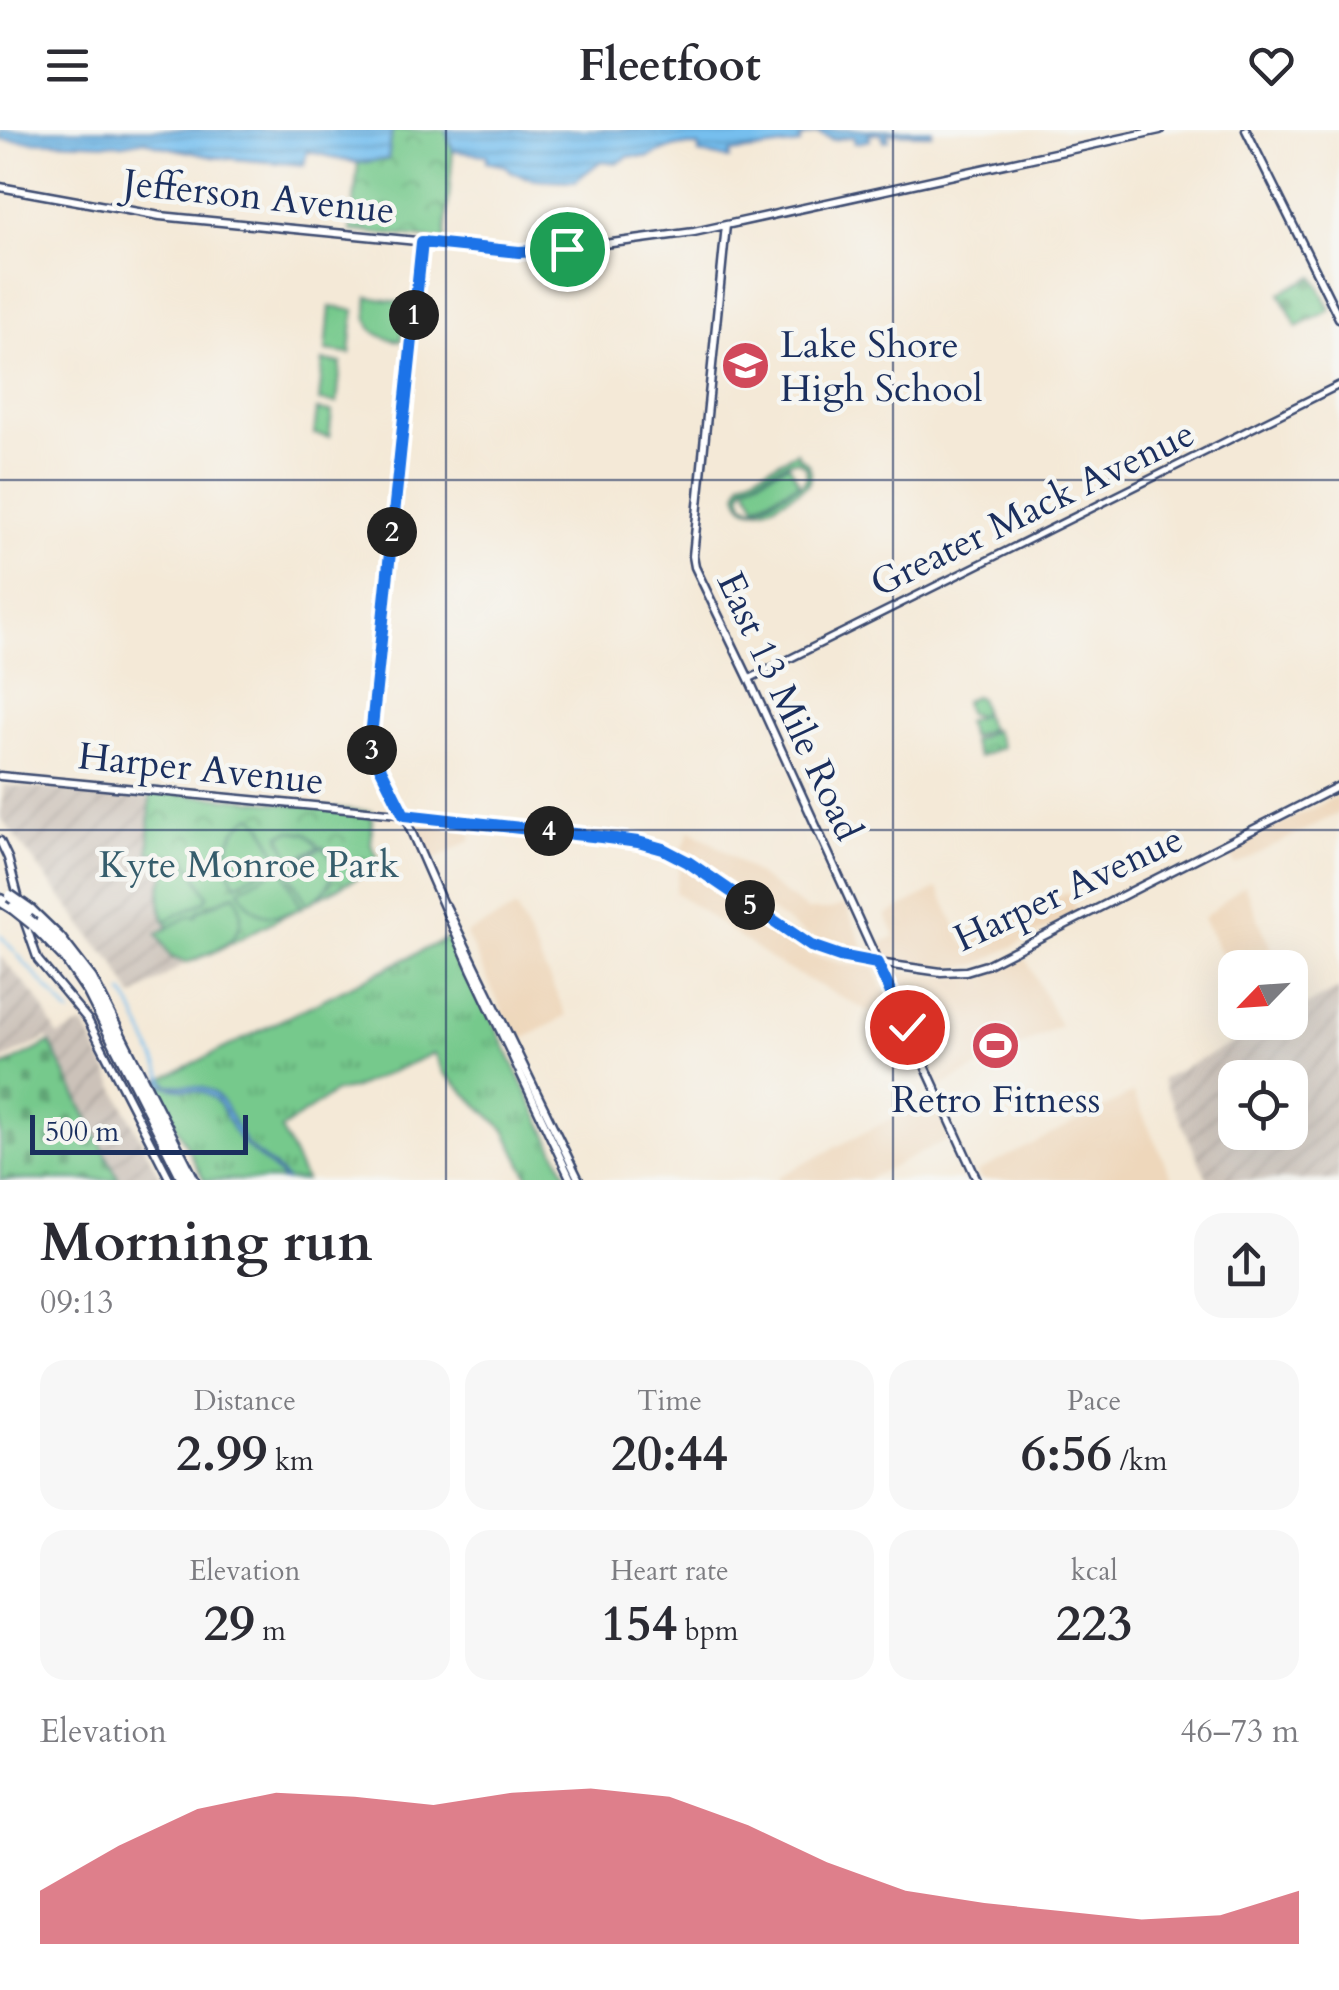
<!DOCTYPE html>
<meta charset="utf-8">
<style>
body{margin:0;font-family:Cardo,serif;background:#f7f7f7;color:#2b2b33;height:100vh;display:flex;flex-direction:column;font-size:38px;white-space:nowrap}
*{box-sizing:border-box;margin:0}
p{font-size:32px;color:#7c7c81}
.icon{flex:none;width:55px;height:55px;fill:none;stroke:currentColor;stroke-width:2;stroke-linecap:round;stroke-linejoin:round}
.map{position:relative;height:1050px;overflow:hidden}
.panel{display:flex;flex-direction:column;background:#fff;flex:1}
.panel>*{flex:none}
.needle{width:65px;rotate:245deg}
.fabs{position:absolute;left:1218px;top:820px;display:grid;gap:20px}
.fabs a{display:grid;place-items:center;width:90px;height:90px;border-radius:20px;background:#fff;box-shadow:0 10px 40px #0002;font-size:50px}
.scale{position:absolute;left:30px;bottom:25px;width:218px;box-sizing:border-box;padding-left:10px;border:5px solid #1b2f5e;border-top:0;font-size:28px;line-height:35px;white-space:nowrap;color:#1b2f5e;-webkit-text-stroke:8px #f6f6f2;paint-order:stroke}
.pin{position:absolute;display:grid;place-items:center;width:85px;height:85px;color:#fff;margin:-42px;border:5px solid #fff;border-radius:50%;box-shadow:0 2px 10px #0007}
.km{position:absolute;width:50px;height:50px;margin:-25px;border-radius:50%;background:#222;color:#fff;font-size:28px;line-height:50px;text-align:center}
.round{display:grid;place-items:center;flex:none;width:105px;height:105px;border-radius:30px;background:#f7f7f7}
.head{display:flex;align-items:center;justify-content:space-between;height:170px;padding:0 40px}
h1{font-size:55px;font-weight:700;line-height:75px}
.metrics{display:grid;grid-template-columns:repeat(3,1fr);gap:15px;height:170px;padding:10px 40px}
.metrics div{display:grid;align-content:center;border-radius:25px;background:#f7f7f7;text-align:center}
.metrics b{font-size:50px;font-weight:700}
.metrics small{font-size:28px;font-weight:400}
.metrics p{font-size:28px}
.chart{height:280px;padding:20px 40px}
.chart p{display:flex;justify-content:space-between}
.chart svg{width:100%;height:180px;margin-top:10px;fill:#d1495b;opacity:.7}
header{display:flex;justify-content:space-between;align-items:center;height:130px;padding:0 40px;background:#fff;font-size:45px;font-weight:700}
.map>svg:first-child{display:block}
</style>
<header><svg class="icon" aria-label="menu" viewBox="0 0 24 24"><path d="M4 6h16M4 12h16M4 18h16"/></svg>Fleetfoot<svg class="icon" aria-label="heart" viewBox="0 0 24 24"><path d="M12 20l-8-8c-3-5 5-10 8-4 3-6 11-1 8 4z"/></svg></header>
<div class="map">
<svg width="1339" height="1050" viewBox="0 0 1339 1050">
<defs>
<pattern id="industrial-furrows" width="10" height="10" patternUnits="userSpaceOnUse" patternTransform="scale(2.5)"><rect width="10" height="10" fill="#ccc2b9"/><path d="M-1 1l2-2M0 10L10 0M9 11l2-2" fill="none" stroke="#afa7a1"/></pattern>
<pattern id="grass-tufts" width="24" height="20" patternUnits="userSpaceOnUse" patternTransform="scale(2.5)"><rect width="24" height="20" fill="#76c98c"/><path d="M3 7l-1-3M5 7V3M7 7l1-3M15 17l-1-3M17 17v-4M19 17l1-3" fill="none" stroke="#60a476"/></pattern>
<pattern id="cemetery-stones" width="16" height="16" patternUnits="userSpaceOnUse" patternTransform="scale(2.5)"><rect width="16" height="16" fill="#76c98c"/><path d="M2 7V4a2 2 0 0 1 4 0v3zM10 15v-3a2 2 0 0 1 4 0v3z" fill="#60a476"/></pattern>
<pattern id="park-crowns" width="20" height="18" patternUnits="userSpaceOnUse" patternTransform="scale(2.5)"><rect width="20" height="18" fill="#76c98c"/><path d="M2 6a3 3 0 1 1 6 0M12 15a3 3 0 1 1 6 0" fill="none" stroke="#60a476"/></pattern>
<pattern id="water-rules" width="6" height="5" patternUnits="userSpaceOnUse" patternTransform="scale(2.5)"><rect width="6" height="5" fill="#76bfef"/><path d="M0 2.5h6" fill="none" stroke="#609cc5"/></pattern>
</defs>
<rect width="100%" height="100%" fill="#f6f6f2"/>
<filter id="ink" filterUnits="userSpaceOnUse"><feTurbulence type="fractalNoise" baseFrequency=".01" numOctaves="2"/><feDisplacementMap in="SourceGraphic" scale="20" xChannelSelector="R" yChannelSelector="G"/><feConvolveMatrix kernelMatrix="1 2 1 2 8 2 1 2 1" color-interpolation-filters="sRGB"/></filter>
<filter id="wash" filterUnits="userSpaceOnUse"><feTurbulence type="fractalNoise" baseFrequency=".0048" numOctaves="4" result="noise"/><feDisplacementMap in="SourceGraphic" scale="40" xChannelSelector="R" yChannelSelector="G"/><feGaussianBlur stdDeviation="2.25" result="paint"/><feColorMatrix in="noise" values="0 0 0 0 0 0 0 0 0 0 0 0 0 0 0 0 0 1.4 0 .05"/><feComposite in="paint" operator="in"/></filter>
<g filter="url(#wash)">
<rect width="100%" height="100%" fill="#f4e9d7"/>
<path fill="#eed7bb" d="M1339 665V683L1235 735 1228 721Z
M412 694 471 700V710L430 732Z
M690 700 714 714 807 780H828L845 774 867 824 828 815 803 803 682 720Z
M680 734 809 824 844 834 874 838 889 871 868 881 776 833 675 762Z
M1244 755 1279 837 1235 838V852L1203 788Z
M938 758 964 814 1068 762 1077 783 977 835 952 839 880 829 874 816 895 806 886 785Z
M516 778 567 886 517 912 466 804Z
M1022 821 1060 896 938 958 885 842 886 840 945 847 961 846 985 840Z
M1133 963 1173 1050H981L977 1042Z
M933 967 951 1008 866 1050H777L776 1048Z"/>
<path fill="url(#industrial-furrows)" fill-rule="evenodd" d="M4 655 150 668 149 722 185 727 163 748 159 770 168 797 157 803 171 827 187 832 133 867 113 831 97 814 0 687Z
M0 826 38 869 58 906 84 895 161 1050H119L47 908 0 931Z
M1339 859V1050H1208L1161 949 1273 893 1290 892V884ZM1235 948H1290V1002H1235Z"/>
<path fill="url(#grass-tufts)" stroke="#487c75" stroke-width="2.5" d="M452 806 569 1050H530L505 1000 443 942 434 923 352 959 335 962 281 999 305 1050H204L154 953Z"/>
<path fill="url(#cemetery-stones)" stroke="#487c75" stroke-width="2.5" d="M1314 146 1331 180 1297 197 1280 163Z
M50 913 119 1050H0V938Z"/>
<path fill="url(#park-crowns)" stroke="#487c75" stroke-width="2.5" d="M392 0H446L453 21 445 110 351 101 358 33 388 29Z
M994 600 1002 617 978 627 971 611Z
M150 661 373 682 371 715 382 735 212 823 187 832 171 827 157 804 168 797C156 770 156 744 183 727L149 723Z"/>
<path fill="#76c98c" stroke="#487c75" stroke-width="2.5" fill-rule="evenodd" d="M368 167 404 173 401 211C371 207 364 197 368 167Z
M330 177 354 180 350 224 326 221Z
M323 231 341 233 337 273 319 271Z
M317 280 332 282 329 307 314 304Z
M797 322 799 327C811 333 815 345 806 356 787 368 745 398 737 363L742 351ZM790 331H798L806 337 807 346 803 353 758 377H752L744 373 741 364 745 354Z
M789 334 799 353 756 375 746 355Z
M974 566 979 568 983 581 980 585 983 584 990 599 971 607 965 592 978 586 967 583 964 571Z
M252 686 262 695 278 726 275 733 236 754C220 729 227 701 252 686Z
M291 701 307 703 319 717 294 730 291 729 280 705Z
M323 717C343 737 329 763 307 774L289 741 290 735Z
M185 727 208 766 205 771 165 791C155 766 159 739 185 727Z
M277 739 284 741 301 778C274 791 253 789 239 759Z
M235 764C251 797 233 815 203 826 197 828 192 832 187 832 181 832 176 829 171 827L157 804 191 785 196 786 198 781Z"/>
<path fill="url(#water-rules)" stroke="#4877a6" stroke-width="2.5" d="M0 0H392L388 29 358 33 307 21 304 35 213 27 157 15 146 10 122 14 0 10Z
M446 0H932L931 4 887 3 889 10 884 11 881 3 869 4 870 10 855 13 853 6 833 10 818 3 800 8V14L730 23V29L699 23V16H675L648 27 629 26 618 33 601 31 575 51C554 49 519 53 506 36L487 32V25L453 21Z
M162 947 169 955C182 956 197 955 209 960 228 968 235 1002 250 1018 262 1030 277 1036 286 1050H283C270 1033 250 1024 237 1006 228 994 224 976 212 967 198 956 175 963 160 953Z"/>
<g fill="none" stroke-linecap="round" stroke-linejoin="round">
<path stroke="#76bfef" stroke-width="2.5" d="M0 805 70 884
M123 863 132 877 164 949"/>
</g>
</g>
<g filter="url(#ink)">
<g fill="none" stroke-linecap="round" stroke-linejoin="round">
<defs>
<path id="tertiary" d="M749 549 1339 255
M403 684 374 625 371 607 422 112"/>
<path id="secondary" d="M1246 0 1339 188
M0 57 160 86 519 121 567 119 694 102 1160 0
M726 95 693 426 695 437 749 549 977 1050
M0 646 430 687 638 712 663 719 679 726 793 805 825 822 850 829 941 842 966 841 986 835 1339 656
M404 685 472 841 571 1050
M0 711 8 728 19 770
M446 776 579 1050
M23 787 38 830 88 890 170 1050"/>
<path id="motorway" d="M0 770 13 778
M30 780 60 809 91 849 193 1050
M33 794 66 828 89 862 184 1050"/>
</defs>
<use href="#tertiary" stroke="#3c4b70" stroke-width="10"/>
<use href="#secondary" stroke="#3c4b70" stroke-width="11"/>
<use href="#motorway" stroke="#3c4b70" stroke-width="15"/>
<use href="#tertiary" stroke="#fff" stroke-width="5"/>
<use href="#secondary" stroke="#fff" stroke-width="6"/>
<use href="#motorway" stroke="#fff" stroke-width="10"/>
<defs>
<path id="motorway-bridge" d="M10 766 30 780
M13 778 33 794"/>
</defs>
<use href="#motorway-bridge" stroke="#3c4b70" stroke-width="15" stroke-linecap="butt"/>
<use href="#motorway-bridge" stroke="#fff" stroke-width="10"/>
</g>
</g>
<g fill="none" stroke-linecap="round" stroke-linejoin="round" filter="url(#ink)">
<defs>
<path id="route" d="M567 119 519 122 422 112 371 607 374 625 404 685 601 707 638 712 663 719 688 732 811 816 840 826 877 833 907 897"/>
</defs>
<use href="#route" stroke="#fff" stroke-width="20"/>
<use href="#route" stroke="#1a73e8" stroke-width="12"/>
</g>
<path fill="none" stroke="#1b2f5e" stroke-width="2.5" stroke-opacity="0.55" d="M446 0V1050M893 0V1050M0 350H1339M0 700H1339"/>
<defs>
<symbol id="school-disc" viewBox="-11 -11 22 22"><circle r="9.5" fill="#d1495b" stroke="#f6f6f2"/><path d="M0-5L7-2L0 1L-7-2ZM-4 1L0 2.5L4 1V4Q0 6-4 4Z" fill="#fff"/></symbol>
<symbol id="stadium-disc" viewBox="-11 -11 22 22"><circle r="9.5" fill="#d1495b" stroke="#f6f6f2"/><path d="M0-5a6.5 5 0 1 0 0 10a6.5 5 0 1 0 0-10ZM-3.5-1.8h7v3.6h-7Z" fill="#fff"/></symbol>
</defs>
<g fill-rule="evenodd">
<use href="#school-disc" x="718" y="208" width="55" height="55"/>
<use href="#stadium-disc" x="968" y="888" width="55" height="55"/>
</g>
<g text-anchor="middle" stroke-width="9" stroke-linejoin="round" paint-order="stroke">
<g font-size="38" fill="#1b2f5e" stroke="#f6f6f2">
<text transform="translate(259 66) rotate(6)" y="13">Jefferson Avenue</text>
<text transform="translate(1032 378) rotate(-26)" y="13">Greater Mack Avenue</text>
<text transform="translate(790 576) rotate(65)" y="13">East 13 Mile Road</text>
<text transform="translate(201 638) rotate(6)" y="13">Harper Avenue</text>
<text transform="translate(1068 758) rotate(-25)" y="13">Harper Avenue</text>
</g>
<g font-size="38" fill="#1b2f5e" stroke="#f6f6f2" text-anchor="start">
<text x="780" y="227">Lake Shore<tspan x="780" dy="44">High School</tspan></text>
<text x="996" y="982" text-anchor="middle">Retro Fitness</text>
</g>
<g font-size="38" fill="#365d6c" stroke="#f6f6f2">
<text x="249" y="747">Kyte Monroe Park</text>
</g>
</g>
</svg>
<div class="fabs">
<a><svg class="needle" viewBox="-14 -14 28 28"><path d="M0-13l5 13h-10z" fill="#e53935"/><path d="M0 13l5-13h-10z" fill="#7c7c81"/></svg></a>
<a><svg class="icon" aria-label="locate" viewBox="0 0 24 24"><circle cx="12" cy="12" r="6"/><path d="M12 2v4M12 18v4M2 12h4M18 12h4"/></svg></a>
</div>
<div class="scale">500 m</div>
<div class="pin" style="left:567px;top:119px;background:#1e9e55"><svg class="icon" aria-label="arrive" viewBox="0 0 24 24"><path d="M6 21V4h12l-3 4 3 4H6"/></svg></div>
<div class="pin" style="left:907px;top:897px;background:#d93025"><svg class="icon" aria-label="check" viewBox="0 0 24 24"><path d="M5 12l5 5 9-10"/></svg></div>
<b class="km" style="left:414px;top:185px">1</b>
<b class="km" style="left:392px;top:402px">2</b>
<b class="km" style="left:372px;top:620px">3</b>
<b class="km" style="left:549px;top:701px">4</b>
<b class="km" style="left:750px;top:775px">5</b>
</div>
<section class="panel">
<div class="head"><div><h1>Morning run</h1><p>09:13</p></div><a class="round"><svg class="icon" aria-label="share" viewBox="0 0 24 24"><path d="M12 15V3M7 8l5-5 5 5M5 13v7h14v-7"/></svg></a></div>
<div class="metrics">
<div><p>Distance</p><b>2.99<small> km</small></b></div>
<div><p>Time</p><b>20:44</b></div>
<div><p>Pace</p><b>6:56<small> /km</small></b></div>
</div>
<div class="metrics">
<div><p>Elevation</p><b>29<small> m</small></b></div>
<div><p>Heart rate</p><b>154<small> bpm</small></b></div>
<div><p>kcal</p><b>223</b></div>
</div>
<div class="chart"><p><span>Elevation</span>46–73 m</p>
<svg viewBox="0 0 160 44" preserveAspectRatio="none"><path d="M0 44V31L10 20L20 11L30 7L40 8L50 10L60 7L70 6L80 8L90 15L100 24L110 31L120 34L130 36L140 38L150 37L160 31V44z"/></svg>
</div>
</section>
